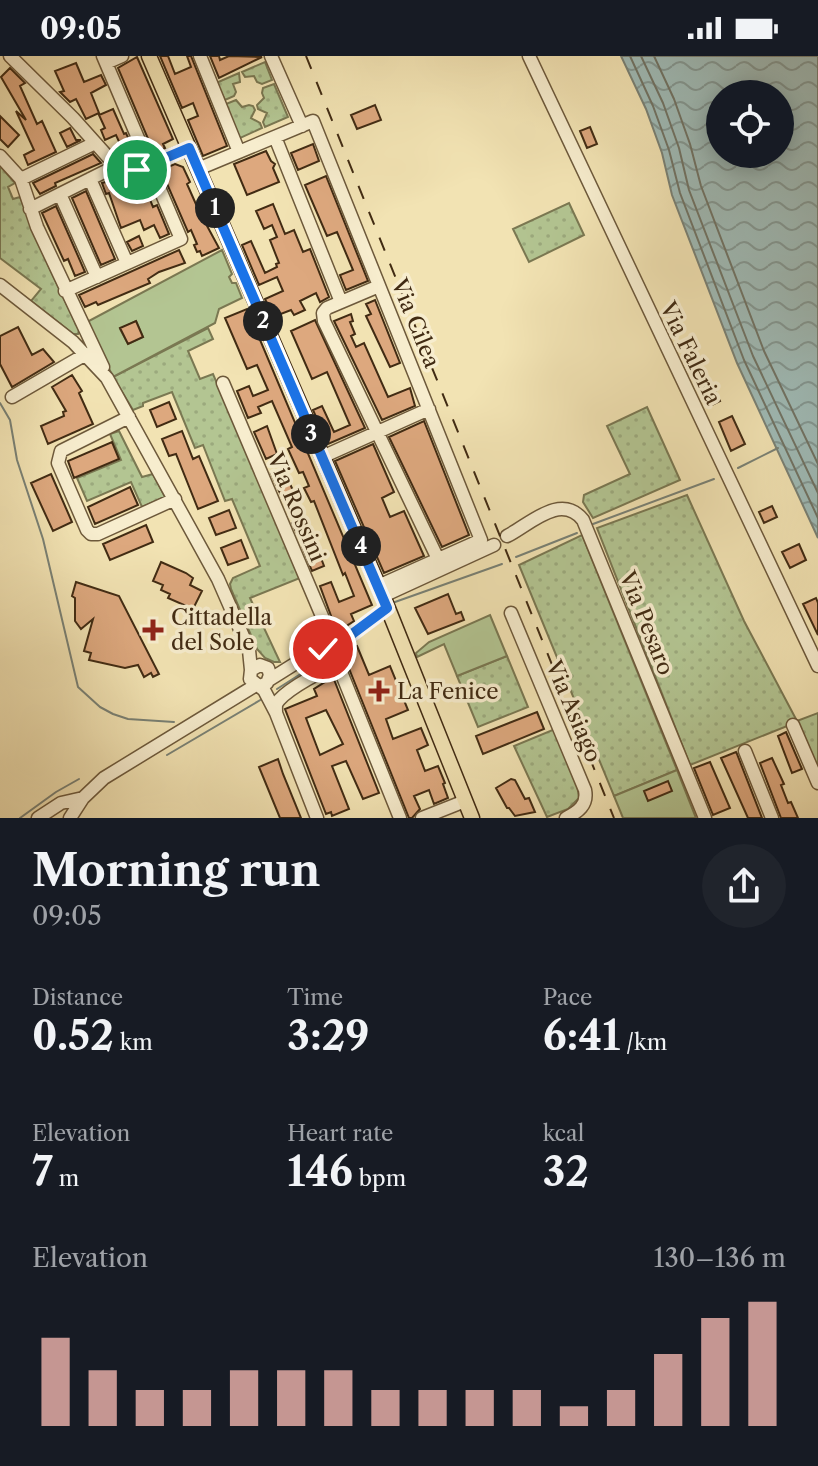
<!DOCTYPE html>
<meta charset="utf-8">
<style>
body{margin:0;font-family:"Libre Caslon Text",serif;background:#20242c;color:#f1f3f6;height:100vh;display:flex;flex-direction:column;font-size:30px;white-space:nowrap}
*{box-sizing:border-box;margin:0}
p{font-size:26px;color:#9ea1a6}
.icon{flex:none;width:44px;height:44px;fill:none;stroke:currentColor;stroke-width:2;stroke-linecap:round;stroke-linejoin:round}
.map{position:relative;height:762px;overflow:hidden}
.details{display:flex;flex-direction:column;background:#171b24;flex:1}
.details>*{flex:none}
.fabs{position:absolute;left:706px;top:24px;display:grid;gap:16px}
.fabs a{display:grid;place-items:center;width:88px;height:88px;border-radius:50%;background:#171b24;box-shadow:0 4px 20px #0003;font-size:40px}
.pin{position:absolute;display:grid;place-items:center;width:68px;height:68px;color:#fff;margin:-34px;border:4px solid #fff;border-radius:50%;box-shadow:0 2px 8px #0007}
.km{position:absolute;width:40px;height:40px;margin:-20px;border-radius:50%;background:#222;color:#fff;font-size:22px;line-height:40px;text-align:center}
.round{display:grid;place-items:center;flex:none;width:84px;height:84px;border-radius:42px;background:#20242c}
.summary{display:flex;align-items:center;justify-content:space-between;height:136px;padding:0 32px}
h1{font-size:44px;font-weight:700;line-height:60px}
.figures{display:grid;grid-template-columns:repeat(3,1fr);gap:12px;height:136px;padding:8px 32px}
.figures div{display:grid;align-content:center}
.figures b{font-size:40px;font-weight:700}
.figures small{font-size:22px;font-weight:400}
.figures p{font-size:22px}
.chart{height:224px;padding:16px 32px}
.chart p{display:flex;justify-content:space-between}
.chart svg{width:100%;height:144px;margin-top:8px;stroke:#c59692;stroke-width:6}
.status{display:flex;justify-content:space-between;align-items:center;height:56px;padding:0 40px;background:#171b24;direction:ltr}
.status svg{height:22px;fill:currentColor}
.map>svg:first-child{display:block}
</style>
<div class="status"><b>09:05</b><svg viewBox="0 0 49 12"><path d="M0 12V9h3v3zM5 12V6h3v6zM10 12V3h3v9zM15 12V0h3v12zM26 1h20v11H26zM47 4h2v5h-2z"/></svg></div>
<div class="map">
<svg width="818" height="762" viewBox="0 0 818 762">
<defs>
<pattern id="grass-dots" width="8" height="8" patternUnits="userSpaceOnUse" patternTransform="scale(2)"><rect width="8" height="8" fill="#b3c592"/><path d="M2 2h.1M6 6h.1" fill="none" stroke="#9ba97d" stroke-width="1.8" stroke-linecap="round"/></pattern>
<pattern id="water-waves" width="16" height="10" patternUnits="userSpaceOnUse" patternTransform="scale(2)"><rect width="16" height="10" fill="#9fbbb7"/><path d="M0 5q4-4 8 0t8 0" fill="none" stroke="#839894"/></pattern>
</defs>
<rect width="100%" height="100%" fill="#f2e3b3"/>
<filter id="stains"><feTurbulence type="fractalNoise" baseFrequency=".0025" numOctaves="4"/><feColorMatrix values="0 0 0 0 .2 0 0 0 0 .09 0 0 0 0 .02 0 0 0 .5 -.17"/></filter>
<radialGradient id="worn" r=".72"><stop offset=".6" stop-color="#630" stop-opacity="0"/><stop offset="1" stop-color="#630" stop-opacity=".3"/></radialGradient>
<path fill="url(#grass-dots)" stroke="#7a7852" stroke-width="2" d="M265 6 272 24 262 28 257 26 254 20 245 21 242 16Z
M239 17 240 26 233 28 236 36 234 40 225 44 216 27Z
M274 28 288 61 265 71 263 66 267 57 258 53 257 49 264 42 262 37 263 32Z
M236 44 242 51 249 49 253 50 255 54 251 62 260 67 262 72 238 83 225 51 226 48Z
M0 110 15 127 8 131 13 143 20 141 49 211 79 274 78 278H73L31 245 41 233 0 202Z
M569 147 584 179 529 206 513 173Z
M208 272 213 283 188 295 200 323 213 318 300 522 250 542 280 606H274L265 602 257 593 231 533 230 528 233 522 260 510 232 443 225 445 203 389 195 392 172 336 143 347V350L133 354 113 321Z
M647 351 680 424 593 462 583 446 584 439 630 418 607 370Z
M119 375 142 421 153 418 165 441 142 451 131 426 87 445 77 422 121 404 110 378Z
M687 439 744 565 797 665 818 657V715L797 666 690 709 597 472Z
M582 479 677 714 614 740 519 509Z
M507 600 528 651 478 671 457 620Z
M555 673 577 728 579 742 568 753 547 761 514 690Z"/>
<path fill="#b3c592" stroke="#7a7852" stroke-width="2" fill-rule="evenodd" d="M222 194 232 218 229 221 232 227H236L242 242 219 253 215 267 113 321 87 266ZM136 265 143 281 128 288 120 273Z
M490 559 507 600 457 620 444 588 417 601 416 597 429 586Z
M677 714 696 762H623L614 740Z"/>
<path fill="url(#water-waves)" stroke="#798175" stroke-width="2" fill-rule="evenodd" d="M621 0H818V482L737 307 672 139 662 97 646 53ZM780 38V98H720V38Z"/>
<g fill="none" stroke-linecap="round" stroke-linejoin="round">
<path stroke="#707365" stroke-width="2" d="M630 0 653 50 669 94 680 137 744 304 818 462
M641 0 663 47 679 92 689 134 753 300 818 437
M654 0 674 43 690 88 701 130 764 295 818 408"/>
<path stroke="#798175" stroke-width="2" d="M0 347 10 364 17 404 43 483 78 631 100 651 113 658 128 663 174 666
M738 412 778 392
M593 468 714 423
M516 501 577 477
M395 546 502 508
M277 633 324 603
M167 699 262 643
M20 762 56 736 79 723"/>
</g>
<path fill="#dda87e" stroke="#412b13" stroke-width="2" fill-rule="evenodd" d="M160 0H168L175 18 191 11 187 0H191L227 90 203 100 188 64 198 60 193 47 182 52Z
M210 0H219L220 4 229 0 262 1 219 22Z
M137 1 173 83 163 88 165 92 154 97 118 12Z
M76 7 84 26 101 19 106 29 91 37 99 57 86 63 76 43 70 46 60 36 64 35 55 15Z
M10 12 25 27 20 30 37 68 42 65 56 96 28 109 24 99 34 94 16 55 26 64 1 21Z
M375 49 381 64 357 73 351 59Z
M113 53 124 78 126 77 138 104 127 103 116 79 105 84 101 74 105 72 99 59Z
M0 60 19 79 8 91 0 83Z
M590 71 597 88 587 92 580 75Z
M70 72 76 84H81L67 91 60 77Z
M313 88 319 105 298 114 291 97Z
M266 95 271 105 275 108 273 112 279 126 247 139 234 108Z
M93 98 101 107 55 127 56 130 40 138 36 132 33 127Z
M175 108 183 111 190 126 187 128 199 155 219 192 202 200 200 195 197 196 194 189 197 188 191 174 188 176 161 114Z
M326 120 368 225 346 234 340 219 353 214 337 176 327 180 305 129Z
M126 121 136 123 145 121 151 135 147 136 153 151 157 149 169 178 160 182 154 169 144 174 140 164 121 172 109 137 106 138 102 127Z
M86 135 115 203 101 209 72 142Z
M273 148 285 178 294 174 303 196 310 193 329 241 320 246 316 237 300 245 305 254 294 259 291 254 273 261 265 243 283 235 277 221 259 229 242 189 251 185 265 217 277 211 276 208 279 207 270 184 277 181 272 169 264 173 256 155Z
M56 150 85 216 75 220 68 203 64 205 42 157Z
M139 180 143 190 132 195 127 186Z
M179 194 185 207 159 216 148 223 150 227 98 249 96 246 85 251 79 239Z
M375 244 400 307 390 311 366 260 371 258 366 248Z
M247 253 372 549 351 558 354 565 337 576 320 530 331 526 339 546 354 540 345 517 343 519 314 445 311 446 304 432 309 430 303 416 299 417 288 393 292 391 272 345 258 351 261 357 248 362 237 335 249 330 253 340 268 334 257 309 247 313 225 262Z
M351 258 353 265 350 266 355 278 351 280 356 291 364 287 388 341 410 332 415 350 382 364 334 265Z
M315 264 365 372 328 388 313 354 322 350 334 376 350 369 327 316 312 323 291 275Z
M136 265 143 281 128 288 120 272Z
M18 271 32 299 43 293 54 306 12 331 0 308V280Z
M72 319 82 335 79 337 93 368 48 388 41 370 64 360 63 356 66 355 52 331Z
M711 327 720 345 710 350 701 332Z
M169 346 176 363 157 371 150 354Z
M732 360 745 388 731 395 719 366Z
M424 365 469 479 442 491 389 381Z
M267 370 277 398 266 403 254 376Z
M182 375 193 403 199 400 218 445 198 453 176 398 169 400 162 383Z
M112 386 119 403 74 422 68 405Z
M373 388 394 436 382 442 390 461 404 455 424 500 384 517 335 405Z
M283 412 295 439 283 444 271 417Z
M51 418 72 466 53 475 31 427Z
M130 431 138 449 95 468 88 451Z
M772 450 777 461 764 467 759 456Z
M229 454 236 472 216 479 209 462Z
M304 462 309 473 297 478 292 467Z
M146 469 153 486 110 504 103 488Z
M241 484 248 502 228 509 221 492Z
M311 486 313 490 316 489 324 510 312 515 302 490Z
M799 488 806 504 790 512 782 496Z
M161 506 186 517 193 522 190 529 202 535 193 553 168 542 170 538 161 534 163 529 153 525Z
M76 526 119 540 159 618 153 621 151 617 144 621 138 609 125 612 89 604 91 597 84 595 93 563 81 573 75 565V542L72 540Z
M448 538 456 558 461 556 464 564 428 578 415 552Z
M816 542 818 547V579L803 548Z
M357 590 369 619 390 610 408 654 386 663 393 683 421 672 428 689 417 694 425 715 438 710 445 727 443 728 448 742 434 748 429 734 414 740 420 753 412 762H409L346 605 350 592Z
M333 621 379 737 363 743 346 705 332 710 349 753 332 760 331 756 326 758 285 653 317 640 314 633ZM326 654 343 688 320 699 306 662Z
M537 656 544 673 483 698 476 680Z
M786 676 802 713 792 717 778 680Z
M736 696 737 698 762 762H748L721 702Z
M772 702 784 728 781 729 788 747 791 746 798 762H781L760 707Z
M278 703 283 718 301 762H280L259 711Z
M710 706 730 752 713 759 694 712Z
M511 723 515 724 525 743 529 742 535 756 515 760 509 752H507L496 732Z
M668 725 672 735 648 745 644 735Z"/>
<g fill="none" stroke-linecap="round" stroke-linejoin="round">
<defs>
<path id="minor" d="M10 0 73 62 116 110 137 114 189 92
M200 0 239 96
M271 0 302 70
M529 0 818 610
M106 7 122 0
M275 81 341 246
M0 100 21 123 37 171 103 311
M198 113 313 65 481 484 378 530
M21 123 95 87
M90 123 127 207
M60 138 97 221
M30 153 116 110
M0 229 73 286 107 322 218 523 249 594 251 614
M379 230 327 252 323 257 324 265 438 503
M65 235 181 183 103 0
M223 327 327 572 330 591
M12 341 86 298
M129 361 61 395 58 407 87 474 91 478H98L175 443
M322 401 429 353
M507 480C529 469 561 436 583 464L705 762
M383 540 494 489
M511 557 585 734C588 749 578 756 566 762
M344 584 338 595 337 606 400 762
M269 624 312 597 340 587 387 552
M260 630 267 627 270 619 268 612 260 609 251 614 250 623 264 634 276 657 317 762
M276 657C276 650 275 649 279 644 289 633 325 611 338 611
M793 669 818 727
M745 695 772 762
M38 762 61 747 83 742
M70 762 83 742 104 722 256 629
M422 762 465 745"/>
<path id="major" d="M149 0 383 540 472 762"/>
</defs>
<use href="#minor" stroke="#6d593b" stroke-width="15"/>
<use href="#major" stroke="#412b13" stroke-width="17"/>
<use href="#minor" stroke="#f7edce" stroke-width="12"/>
<use href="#major" stroke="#f2e3b3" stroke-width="14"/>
<path stroke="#412b13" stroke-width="2" stroke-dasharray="14 14" stroke-linecap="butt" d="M306 0 614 762"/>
</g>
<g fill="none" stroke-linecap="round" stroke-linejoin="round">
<defs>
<path id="route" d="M137 114 189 92 387 552 340 587 323 593"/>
</defs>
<use href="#route" stroke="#fff" stroke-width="16"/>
<use href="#route" stroke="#1a73e8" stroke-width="10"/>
</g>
<g fill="#8f2418" stroke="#f7edce" stroke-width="3">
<path d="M149 562h8v8h8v8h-8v8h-8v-8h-8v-8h8z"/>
<path d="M375 623h8v8h8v8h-8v8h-8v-8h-8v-8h8z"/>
</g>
<g text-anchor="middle" stroke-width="7" stroke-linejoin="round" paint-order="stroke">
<g font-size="22" fill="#412b13" stroke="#f7edce">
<text transform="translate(416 267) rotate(68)" y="8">Via Cilea</text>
<text transform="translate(691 297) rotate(64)" y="8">Via Faleria</text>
<text transform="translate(297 451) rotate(67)" y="8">Via Rossini</text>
<text transform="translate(647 567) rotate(68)" y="8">Via Pesaro</text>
<text transform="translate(574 655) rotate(67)" y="8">Via Asiago</text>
</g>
<g font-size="22" fill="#412b13" stroke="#f7edce" text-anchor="start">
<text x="171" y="569">Cittadella<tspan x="171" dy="25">del Sole</tspan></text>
<text x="397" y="643">La Fenice</text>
</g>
</g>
<rect width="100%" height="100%" filter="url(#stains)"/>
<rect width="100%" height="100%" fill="url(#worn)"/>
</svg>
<div class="fabs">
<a><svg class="icon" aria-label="locate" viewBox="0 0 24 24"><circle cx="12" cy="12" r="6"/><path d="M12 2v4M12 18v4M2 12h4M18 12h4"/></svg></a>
</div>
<div class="pin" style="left:137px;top:114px;background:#1e9e55"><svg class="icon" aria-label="arrive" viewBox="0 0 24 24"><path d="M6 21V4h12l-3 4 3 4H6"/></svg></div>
<div class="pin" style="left:323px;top:593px;background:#d93025"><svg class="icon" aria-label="check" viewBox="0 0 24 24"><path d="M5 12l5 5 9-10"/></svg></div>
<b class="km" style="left:215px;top:152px">1</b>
<b class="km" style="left:263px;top:265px">2</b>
<b class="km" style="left:311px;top:378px">3</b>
<b class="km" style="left:361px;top:490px">4</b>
</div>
<section class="details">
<div class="summary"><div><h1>Morning run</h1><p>09:05</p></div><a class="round"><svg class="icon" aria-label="share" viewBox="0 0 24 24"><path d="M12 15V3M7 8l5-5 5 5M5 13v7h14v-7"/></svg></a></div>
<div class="figures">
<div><p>Distance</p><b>0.52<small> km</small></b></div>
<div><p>Time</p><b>3:29</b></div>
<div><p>Pace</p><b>6:41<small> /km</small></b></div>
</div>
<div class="figures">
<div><p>Elevation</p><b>7<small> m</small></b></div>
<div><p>Heart rate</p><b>146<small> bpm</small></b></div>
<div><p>kcal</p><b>32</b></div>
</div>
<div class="chart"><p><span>Elevation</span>130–136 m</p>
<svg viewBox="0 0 160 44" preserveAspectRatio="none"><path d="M5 44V17M15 44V27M25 44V33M35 44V33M45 44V27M55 44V27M65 44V27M75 44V33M85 44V33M95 44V33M105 44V33M115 44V38M125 44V33M135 44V22M145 44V11M155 44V6"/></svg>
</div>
</section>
